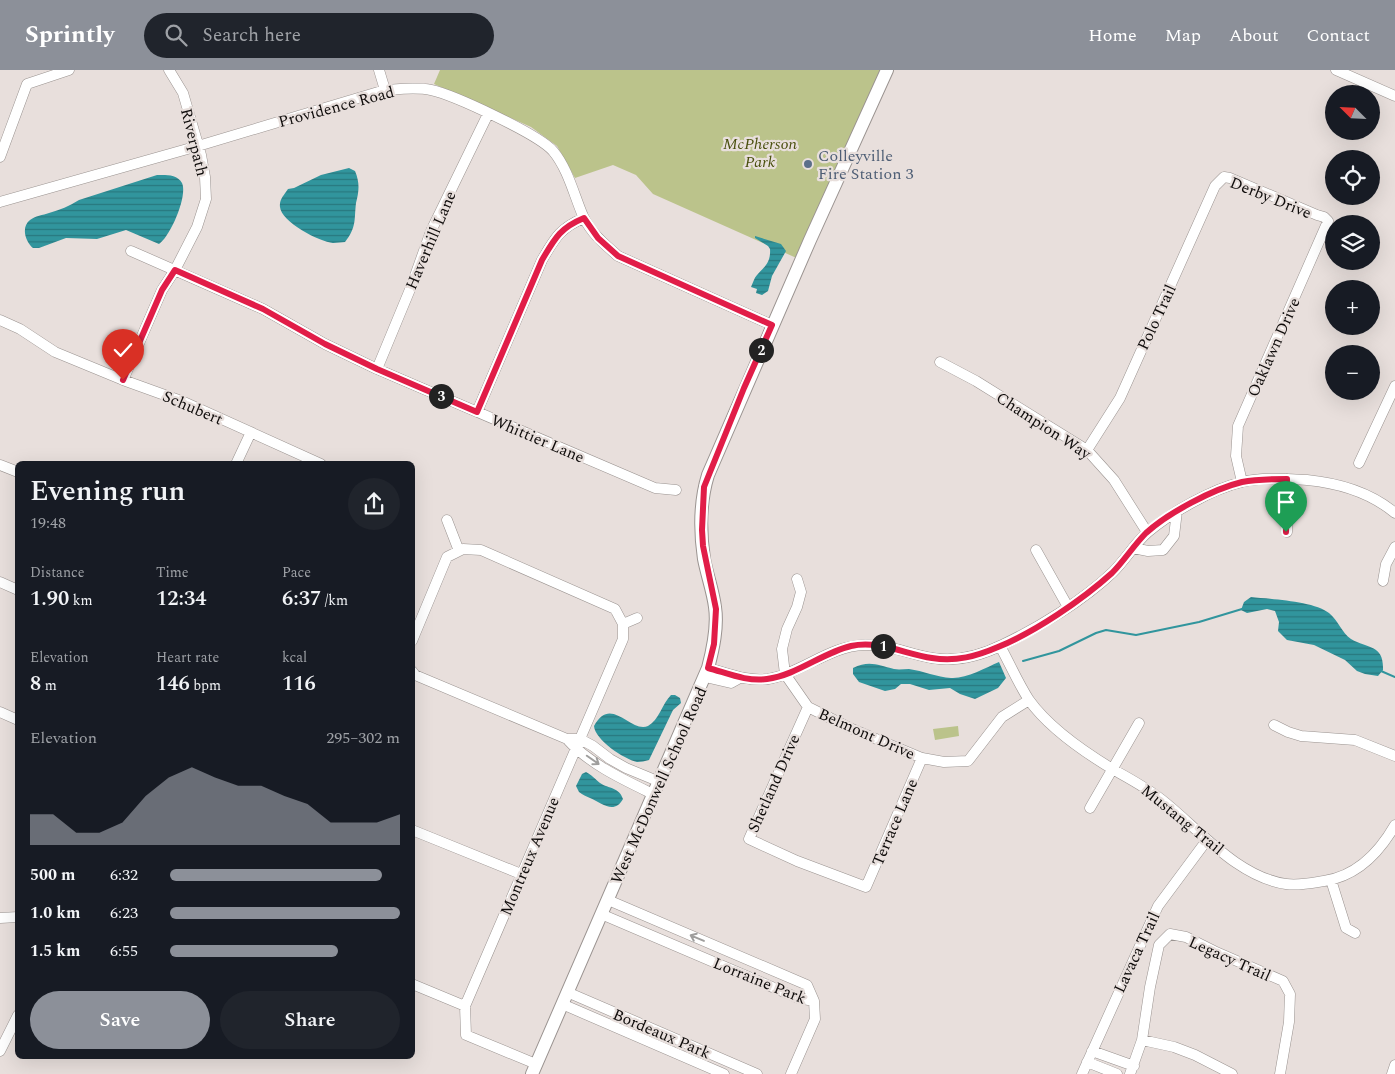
<!DOCTYPE html>
<meta charset="utf-8">
<style>
body{margin:0;font-family:Spectral,serif;background:#20242c;color:#f1f3f6;height:100vh;display:flex;flex-direction:column;font-size:19px;white-space:nowrap}
*{box-sizing:border-box;margin:0}
p{font-size:16px;color:#9ea1a6}
.icon{flex:none;width:28px;height:28px;fill:none;stroke:currentColor;stroke-width:2;stroke-linecap:round;stroke-linejoin:round}
.map{position:relative;flex:1;overflow:hidden}
.sheet{position:absolute;left:15px;top:391px;width:400px;height:598px;display:flex;flex-direction:column;background:#171b24;border-radius:8px;box-shadow:0 5px 20px #0002}
.sheet>*{flex:none}
.needle{width:32px;rotate:294deg}
.tools{position:absolute;left:1325px;top:15px;display:grid;gap:10px}
.tools a{display:grid;place-items:center;width:55px;height:55px;border-radius:50%;background:#171b24;box-shadow:0 5px 20px #0002;font-size:25px}
.pin{position:absolute;display:grid;place-items:center;width:42px;height:42px;color:#fff;margin:-51px -21px;border-radius:50% 50% 50% 0;rotate:-45deg;box-shadow:0 0 5px #0007}
.pin .icon{rotate:45deg}
.km{position:absolute;width:25px;height:25px;margin:-12px;border-radius:50%;background:#222;color:#fff;font-size:14px;line-height:25px;text-align:center}
.round{display:grid;place-items:center;flex:none;width:52px;height:52px;border-radius:26px;background:#20242c}
.summary{display:flex;align-items:center;justify-content:space-between;height:85px;padding:0 15px}
h1{font-size:28px;font-weight:600;line-height:38px}
.figures{display:grid;grid-template-columns:repeat(3,1fr);gap:8px;height:85px;padding:5px 15px}
.figures div{display:grid;align-content:center}
.figures b{font-size:21px;font-weight:600}
.figures small{font-size:14px;font-weight:400}
.figures p{font-size:14px}
.chart{height:140px;padding:10px 15px}
.chart p{display:flex;justify-content:space-between}
.chart svg{width:100%;height:90px;margin-top:5px;fill:#8c9099;opacity:.7}
.action{display:flex;gap:10px;margin-top:auto;padding:10px 15px}
.action a{flex:1;height:58px;border-radius:30px;background:#8c9099;color:#fff;font-size:20px;font-weight:600;line-height:58px;text-align:center}
.action a+a{background:#20242c;color:#f1f3f6}
ul{padding:0 15px;list-style:none;font-size:16px}
li{display:grid;grid-template-columns:80px 60px 1fr;align-items:center;height:38px}
li i{height:12px;border-radius:6px;background:#8c9099}
header{display:flex;align-items:center;gap:30px;box-sizing:border-box;height:70px;padding:0 25px;background:#8c9099;color:#fff}
header strong{font-size:24px}
nav{display:flex;gap:28px;margin-inline-start:auto;font-size:18px}
.search{width:350px;height:45px;background:#20242c;display:flex;align-items:center;gap:12px;box-sizing:border-box;padding:0 18px;border-radius:28px;color:#9ea1a6;font-size:19px}
.map>svg:first-child{display:block}
</style>
<header>
<strong>Sprintly</strong>
<div class="search"><svg class="icon" aria-label="search" viewBox="0 0 24 24"><circle cx="10" cy="10" r="6"/><path d="M15 15l6 6"/></svg>Search here</div>
<nav><a>Home</a><a>Map</a><a>About</a><a>Contact</a></nav>
</header>
<div class="map">
<svg width="1395" height="1004" viewBox="0 0 1395 1004">
<defs>
<pattern id="water-rules" width="6" height="5" patternUnits="userSpaceOnUse" patternTransform="scale(1.25)"><rect width="6" height="5" fill="#31959d"/><path d="M0 2.5h6" fill="none" stroke="#28787e"/></pattern>
</defs>
<rect width="100%" height="100%" fill="#e8dfdc"/>
<path fill="#bbc38b" d="M440 0H887L801 190 653 124 636 105 613 95 575 108 557 76 531 57 434 14Z
M958 656 959 666 935 670 933 659Z"/>
<path fill="url(#water-rules)" d="M349 98 355 101C360 113 359 121 356 133 354 149 357 157 345 172 342 172 337 173 333 173 320 172 281 152 280 137 279 130 284 125 288 119L294 118 321 105Z
M157 105C166 105 177 104 182 113 188 126 170 167 159 174L126 160 97 169 66 168 39 178H33C25 171 21 157 30 150 35 146 43 145 49 143 60 140 69 136 79 130Z
M755 166 781 174 786 181 772 206 768 221 762 225 756 223 757 219 751 217C753 213 754 208 757 205 764 197 771 193 770 179L768 176 755 168Z
M1251 527C1270 529 1314 531 1329 543 1338 550 1342 563 1351 569 1368 579 1384 574 1383 600L1378 606 1365 604 1357 601 1345 590 1314 575 1287 570 1278 561 1279 552 1275 541 1267 539 1247 543 1241 540 1244 532Z
M999 592 1006 608 998 618 975 629 960 624 950 618 929 620 910 614H901L895 619 885 621 859 612 853 604V598C869 590 878 595 894 599 899 600 904 599 909 599 923 601 937 607 951 608 966 609 985 598 999 592Z
M671 625H675L680 628 681 633 673 640 649 690C645 691 641 692 637 692 624 689 595 670 594 656 611 624 631 664 648 656 659 650 662 634 671 625Z
M586 702C592 705 595 709 600 713 609 719 619 717 623 729 614 745 602 733 590 728 586 726 583 725 579 722L576 716 582 704Z"/>
<g fill="none" stroke-linecap="round" stroke-linejoin="round">
<path stroke="#31959d" stroke-width="2" d="M1023 591 1059 581 1096 563 1106 560 1136 565 1199 552 1242 539
M1381 601 1395 607"/>
<defs>
<path id="minor" d="M379 0 385 20
M1336 0 1395 26
M0 87 27 14 69 0
M0 132 198 76 385 20C401 19 416 17 431 20 454 25 538 64 553 81 568 99 574 125 583 146 591 163 604 174 618 186L772 255
M131 181 263 239 325 274 377 299 655 418 676 420
M0 250 20 259 55 282 123 310 184 332 321 394
M940 292 976 311 1087 380 1114 410 1147 462
M377 299 411 217 431 161 488 44
M123 310 162 220 175 200 197 157 206 129 205 107 201 85 183 23 169 0
M477 342 542 190C555 168 560 158 584 148
M1087 380 1120 328 1215 116 1224 107 1230 108 1317 145 1324 147 1328 151 1238 356 1236 386 1242 412
M1359 393 1395 316
M236 394 251 362
M0 395 18 402
M447 450 459 481
M1287 462V409
M1133 478 1148 481 1163 480 1174 466 1177 441
M1036 480 1068 537
M797 509 801 522 797 537 787 559 782 579 785 604 808 637 850 658 922 688 944 692 968 691 1002 647 1029 630
M1383 511 1386 494 1395 477
M0 512 18 520
M623 554 637 548
M412 571 447 487 463 479 481 480 615 539 623 554
M1000 576C1010 594 1018 613 1029 630 1049 658 1084 682 1114 700 1130 709 1147 718 1162 730 1199 759 1237 807 1286 814 1298 816 1312 813 1324 811 1357 806 1379 783 1395 755
M708 598C727 603 748 612 768 609 802 603 829 576 864 575 888 574 909 584 932 588 956 592 980 586 1002 575 1038 558 1084 530 1113 502 1126 489 1135 473 1148 462 1172 442 1212 419 1242 412 1263 407 1286 409 1307 410 1338 413 1371 423 1395 443
M412 601 415 605 567 669
M705 607 731 613 740 608
M808 637 749 769 797 791 866 817 922 688
M0 642 18 650
M1274 655 1288 662 1301 666 1355 670 1395 686
M653 724C624 710 589 694 567 669H580L593 676 610 689 626 698 660 712
M1090 738 1139 653
M412 760 521 804
M1331 810 1346 858 1355 863
M608 830 807 915 814 931 815 949 791 1004
M601 844 798 928 814 931
M0 848 18 847
M412 914 465 936
M567 922 757 1004
M562 934 724 1004
M1142 970 1174 977 1195 985 1232 1004
M0 981 18 945
M1092 981 1134 996
M1087 992 1117 1004
M536 994 466 965 465 936 623 569V554
M1082 1004 1158 836 1207 770
M1130 1004 1142 970 1150 917 1159 875 1170 864 1186 867 1214 881 1283 911 1290 924 1289 952 1280 1004
M1392 1004 1395 995"/>
<path id="major" d="M532 1004 708 598C713 579 718 557 715 537 713 521 707 505 704 489 700 462 700 431 708 405L810 170 887 0"/>
</defs>
<use href="#minor" stroke="#9a9390" stroke-width="11"/>
<use href="#major" stroke="#9a9390" stroke-width="14"/>
<use href="#minor" stroke="#fff" stroke-width="10"/>
<use href="#major" stroke="#fff" stroke-width="12"/>
</g>
<defs><path id="oneway-shaft" d="M-6 0H5M1.5-3L5.5 0L1.5 3" fill="none" stroke-width="1.6" stroke-linecap="round" stroke-linejoin="round" transform="scale(1.25)"/></defs>
<g stroke="#9f9e9d">
<use href="#oneway-shaft" transform="translate(593 690) rotate(35)"/>
<use href="#oneway-shaft" transform="translate(697 868) rotate(-157)"/>
</g>
<g fill="none" stroke-linecap="round" stroke-linejoin="round">
<defs>
<path id="route" d="M123 310 162 220 175 200 263 239 325 274 377 299 477 342 542 190C555 168 560 158 584 148L598 168 618 186 772 255 744 318 704 417 702 460 703 476 716 539 714 574 708 598C727 603 747 612 767 609 797 605 822 583 851 576 879 570 905 584 932 588 956 592 977 586 998 577 1035 562 1082 530 1112 503 1124 491 1134 475 1146 463 1168 443 1213 419 1242 412 1257 409 1273 409 1287 409L1286 462"/>
</defs>
<use href="#route" stroke="#fff" stroke-width="10"/>
<use href="#route" stroke="#e11d48" stroke-width="6"/>
</g>
<circle fill="#5c6f8a" stroke="#e8dfdc" stroke-width="2" cx="808" cy="94" r="5"/>
<g text-anchor="middle" stroke-width="4.5" stroke-linejoin="round" paint-order="stroke">
<g font-size="16" fill="#0f0c0b" stroke="#e8dfdc">
<text transform="translate(336 36) rotate(-15)" y="6">Providence Road</text>
<text transform="translate(195 72) rotate(76)" y="6">Riverpath</text>
<text transform="translate(1271 127) rotate(22)" y="6">Derby Drive</text>
<text transform="translate(430 170) rotate(-67)" y="6">Haverhill Lane</text>
<text transform="translate(1156 247) rotate(-65)" y="6">Polo Trail</text>
<text transform="translate(1273 277) rotate(-66)" y="6">Oaklawn Drive</text>
<text transform="translate(193 337) rotate(23)" y="6">Schubert</text>
<text transform="translate(1044 355) rotate(33)" y="6">Champion Way</text>
<text transform="translate(538 368) rotate(23)" y="6">Whittier Lane</text>
<text transform="translate(867 663) rotate(24)" y="6">Belmont Drive</text>
<text transform="translate(773 713) rotate(-66)" y="6">Shetland Drive</text>
<text transform="translate(658 715) rotate(-66)" y="6">West McDonwell School Road</text>
<text transform="translate(1183 749) rotate(39)" y="6">Mustang Trail</text>
<text transform="translate(894 752) rotate(-67)" y="6">Terrace Lane</text>
<text transform="translate(529 786) rotate(-67)" y="6">Montreux Avenue</text>
<text transform="translate(1136 882) rotate(-65)" y="6">Lavaca Trail</text>
<text transform="translate(1230 888) rotate(24)" y="6">Legacy Trail</text>
<text transform="translate(760 910) rotate(22)" y="6">Lorraine Park</text>
<text transform="translate(662 963) rotate(23)" y="6">Bordeaux Park</text>
</g>
<g font-size="16" font-style="italic" fill="#4a500e" stroke="#e8dfdc">
<text x="760" y="79">McPherson<tspan x="760" dy="18">Park</tspan></text>
</g>
<g font-size="16" fill="#4e5e75" stroke="#e8dfdc" text-anchor="start">
<text x="818" y="91">Colleyville<tspan x="818" dy="18">Fire Station 3</tspan></text>
</g>
</g>
</svg>
<div class="tools">
<a><svg class="needle" viewBox="-14 -14 28 28"><path d="M0-13l5 13h-10z" fill="#e53935"/><path d="M0 13l5-13h-10z" fill="#9ea1a6"/></svg></a>
<a><svg class="icon" aria-label="locate" viewBox="0 0 24 24"><circle cx="12" cy="12" r="6"/><path d="M12 2v4M12 18v4M2 12h4M18 12h4"/></svg></a>
<a><svg class="icon" aria-label="layers" viewBox="0 0 24 24"><path d="M12 4l9 5-9 5-9-5zM3 14l9 5 9-5"/></svg></a>
<a>+</a>
<a>−</a>
</div>
<div class="pin" style="left:1286px;top:462px;background:#1e9e55"><svg class="icon" aria-label="arrive" viewBox="0 0 24 24"><path d="M6 21V4h12l-3 4 3 4H6"/></svg></div>
<div class="pin" style="left:123px;top:310px;background:#d93025"><svg class="icon" aria-label="check" viewBox="0 0 24 24"><path d="M5 12l5 5 9-10"/></svg></div>
<b class="km" style="left:883px;top:576px">1</b>
<b class="km" style="left:761px;top:280px">2</b>
<b class="km" style="left:441px;top:326px">3</b>
<section class="sheet">
<div class="summary"><div><h1>Evening run</h1><p>19:48</p></div><a class="round"><svg class="icon" aria-label="share" viewBox="0 0 24 24"><path d="M12 15V3M7 8l5-5 5 5M5 13v7h14v-7"/></svg></a></div>
<div class="figures">
<div><p>Distance</p><b>1.90<small> km</small></b></div>
<div><p>Time</p><b>12:34</b></div>
<div><p>Pace</p><b>6:37<small> /km</small></b></div>
</div>
<div class="figures">
<div><p>Elevation</p><b>8<small> m</small></b></div>
<div><p>Heart rate</p><b>146<small> bpm</small></b></div>
<div><p>kcal</p><b>116</b></div>
</div>
<div class="chart"><p><span>Elevation</span>295–302 m</p>
<svg viewBox="0 0 160 44" preserveAspectRatio="none"><path d="M0 44V29L10 29L20 38L30 38L40 33L50 20L60 11L70 6L80 11L90 15L100 15L110 20L120 24L130 33L140 33L150 33L160 29V44z"/></svg>
</div>
<ul>
<li><b>500 m</b>6:32<i style="width:92%"></i></li>
<li><b>1.0 km</b>6:23<i style="width:100%"></i></li>
<li><b>1.5 km</b>6:55<i style="width:73%"></i></li>
</ul>
<div class="action"><a>Save</a><a>Share</a></div>
</section>
</div>
